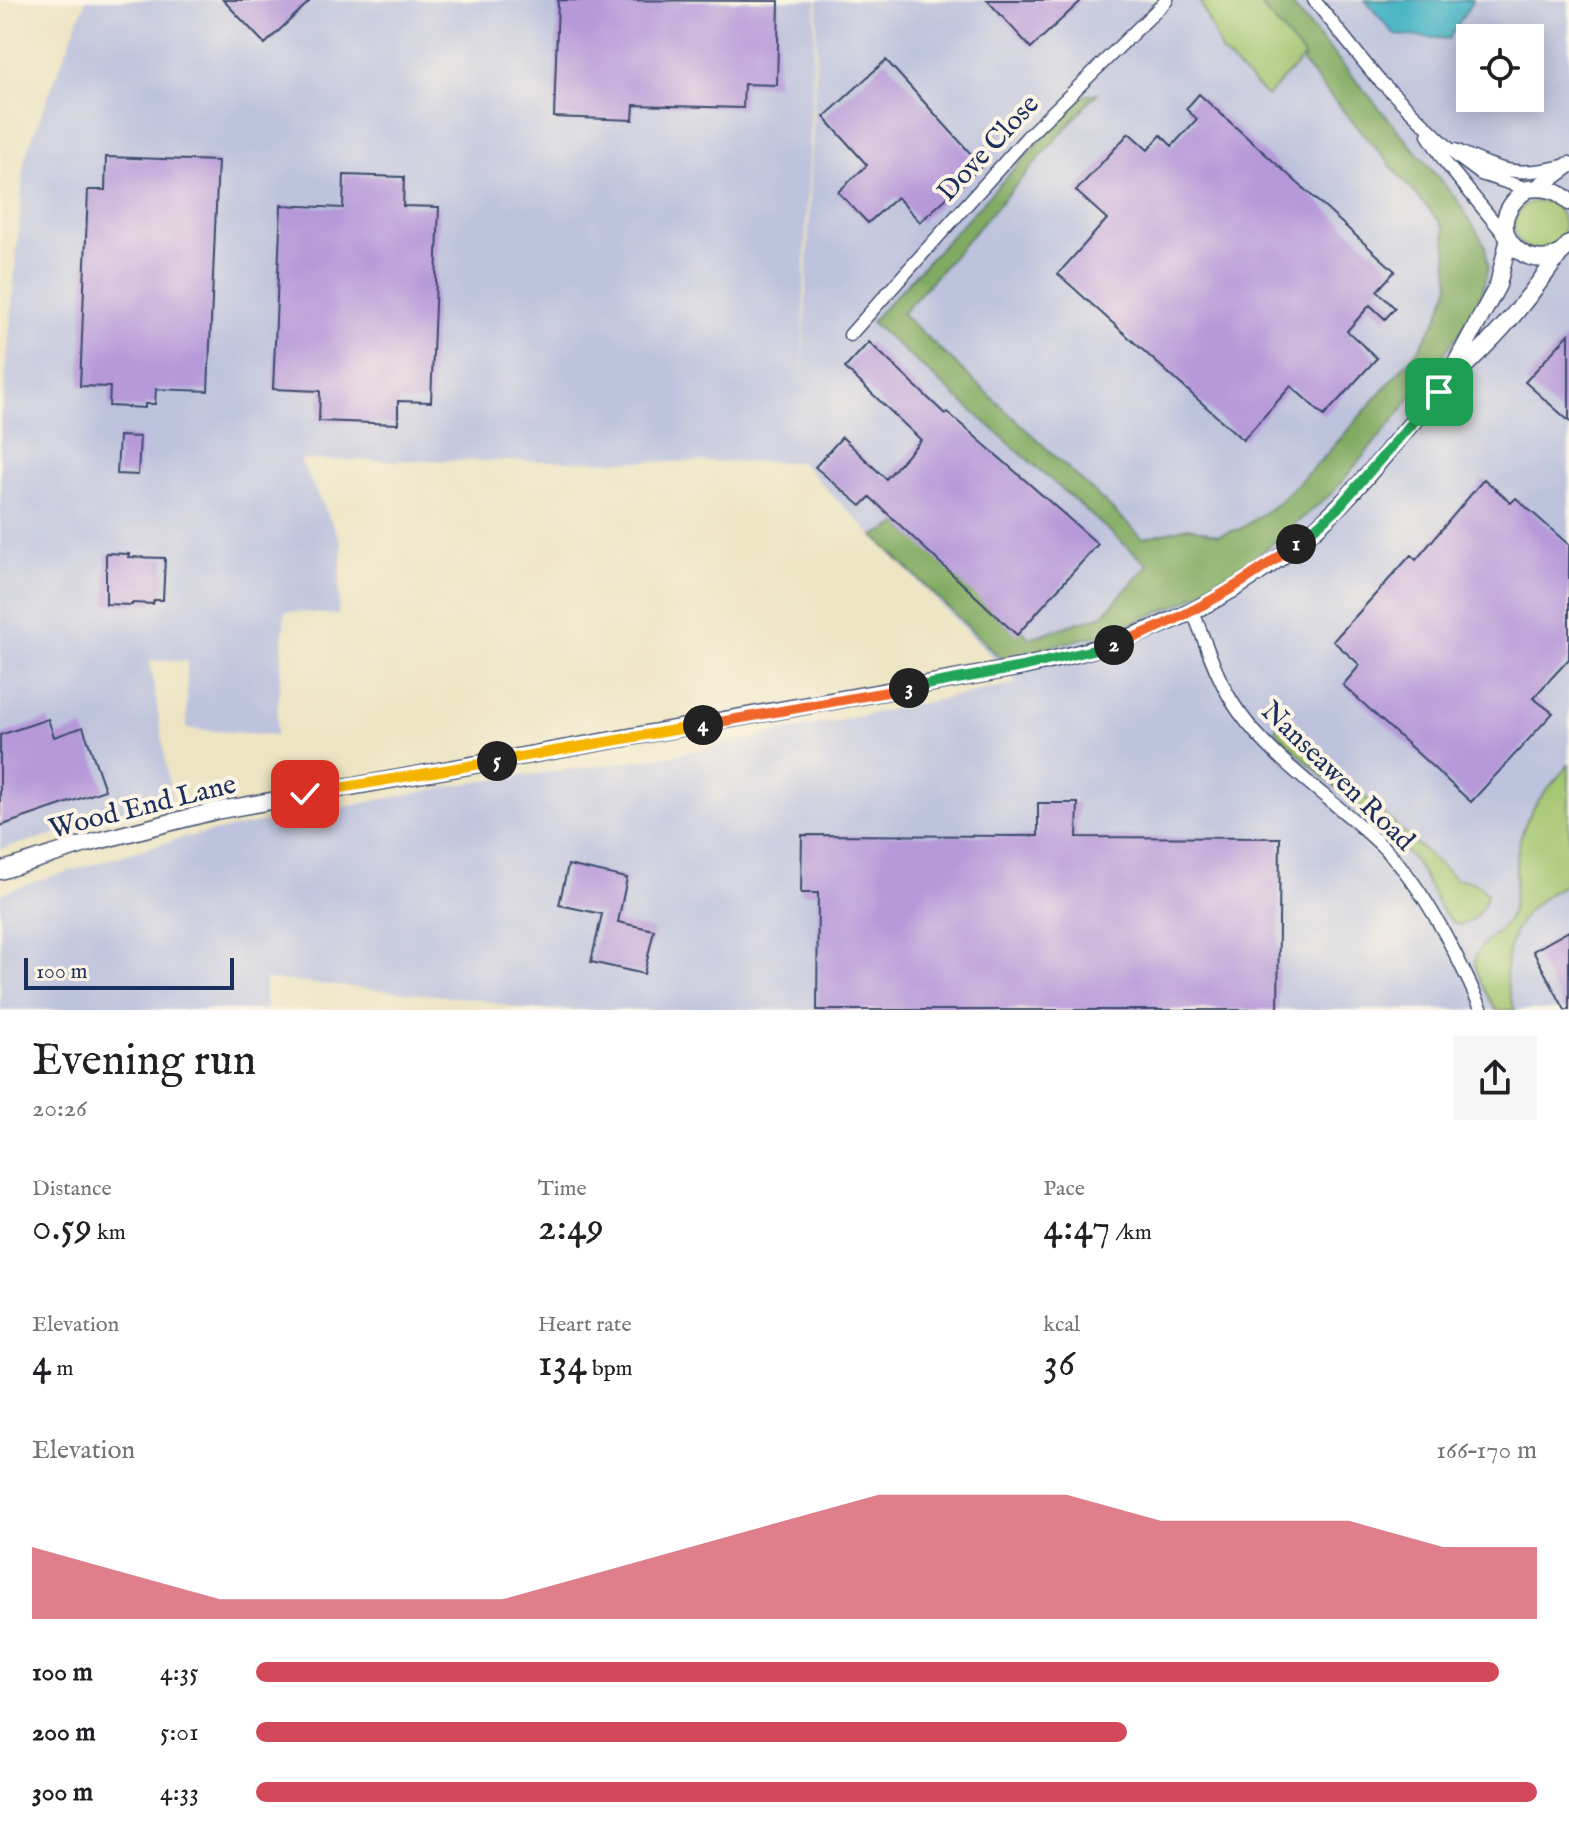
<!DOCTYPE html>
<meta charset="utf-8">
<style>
body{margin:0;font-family:"IM FELL English",serif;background:#f6f6f6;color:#202124;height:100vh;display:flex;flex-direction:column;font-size:30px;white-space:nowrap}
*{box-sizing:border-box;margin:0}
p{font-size:26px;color:#757577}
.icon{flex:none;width:44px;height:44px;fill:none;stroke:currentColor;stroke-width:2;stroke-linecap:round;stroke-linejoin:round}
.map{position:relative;height:1010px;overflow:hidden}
.details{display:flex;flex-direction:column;background:#fff;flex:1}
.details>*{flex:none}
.fabs{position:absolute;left:1456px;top:24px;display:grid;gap:16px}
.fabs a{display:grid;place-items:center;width:88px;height:88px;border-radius:0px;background:#fff;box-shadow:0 4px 20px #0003;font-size:40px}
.scale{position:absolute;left:24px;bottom:20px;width:210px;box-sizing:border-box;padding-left:8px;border:4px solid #1b2f5e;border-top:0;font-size:22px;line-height:28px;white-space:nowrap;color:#1b2f5e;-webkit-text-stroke:6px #fcf5e5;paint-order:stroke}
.pin{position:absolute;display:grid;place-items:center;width:68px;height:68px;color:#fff;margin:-34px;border-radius:16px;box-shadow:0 4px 12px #0006}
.km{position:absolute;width:40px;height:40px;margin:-20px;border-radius:50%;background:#222;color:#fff;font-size:22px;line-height:40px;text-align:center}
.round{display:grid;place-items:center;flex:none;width:84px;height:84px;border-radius:0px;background:#f6f6f6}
.summary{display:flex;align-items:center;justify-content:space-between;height:136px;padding:0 32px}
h1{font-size:44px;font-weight:600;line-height:60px}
.stats{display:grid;grid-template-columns:repeat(3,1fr);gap:12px;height:136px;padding:8px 32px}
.stats div{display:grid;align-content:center}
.stats b{font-size:40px;font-weight:600}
.stats small{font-size:22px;font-weight:400}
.stats p{font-size:22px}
.chart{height:224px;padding:16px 32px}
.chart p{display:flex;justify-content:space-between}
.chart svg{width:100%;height:144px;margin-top:8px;fill:#d1495b;opacity:.7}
ul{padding:0 32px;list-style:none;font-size:26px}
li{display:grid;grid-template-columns:128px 96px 1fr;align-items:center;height:60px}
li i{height:20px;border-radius:10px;background:#d1495b}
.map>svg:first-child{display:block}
</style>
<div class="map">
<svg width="1569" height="1010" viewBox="0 0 1569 1010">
<rect width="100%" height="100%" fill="#fcf5e5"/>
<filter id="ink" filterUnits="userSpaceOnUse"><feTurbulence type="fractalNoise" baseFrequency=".0125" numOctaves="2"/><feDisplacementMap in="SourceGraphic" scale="16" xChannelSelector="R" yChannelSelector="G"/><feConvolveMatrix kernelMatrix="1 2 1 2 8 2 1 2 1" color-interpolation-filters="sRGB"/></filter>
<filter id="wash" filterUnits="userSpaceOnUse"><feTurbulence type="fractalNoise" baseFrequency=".006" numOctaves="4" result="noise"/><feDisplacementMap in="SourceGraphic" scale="32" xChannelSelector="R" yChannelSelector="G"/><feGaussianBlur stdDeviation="1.8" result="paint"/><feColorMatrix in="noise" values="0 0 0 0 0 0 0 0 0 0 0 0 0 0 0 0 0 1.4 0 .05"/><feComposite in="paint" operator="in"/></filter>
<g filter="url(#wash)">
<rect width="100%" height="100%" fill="#ece4c2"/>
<path fill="#bec3dd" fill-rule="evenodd" d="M86 0H816L805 253 802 392 818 0H1569V1010H526L476 999 265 979 266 1010H0V894L40 880 181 838 463 784 668 756 1018 683 800 462 300 460 342 543 338 615 285 611 276 735 187 729V661H150L172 802 0 849V413L3 405 25 156ZM1470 38H1530V98H1470Z"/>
<path fill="#a2c56f" stroke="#5e7a66" stroke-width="2" d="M1256 0 1305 56 1267 96 1222 53 1200 1Z
M1514 226a25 25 0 1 1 50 0a25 25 0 1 1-50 0Z
M1282 721 1455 879C1468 879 1479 883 1487 894 1483 909 1475 922 1459 925 1437 917 1430 880 1414 861 1372 812 1317 777 1275 729Z
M1569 765V883C1516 906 1492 955 1515 1010H1496C1490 999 1476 976 1475 965 1472 945 1499 936 1507 921 1516 905 1515 884 1516 867 1519 818 1538 799 1569 765Z"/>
<path fill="#81aa62" stroke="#4e6c60" stroke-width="2" d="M1256 0H1288L1458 201 1485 245 1488 267 1483 289 1461 331 1393 421 1333 492 1261 553 1187 601 1107 633 1000 658 874 536 899 524 1022 629 1029 638 1103 615 1148 565 871 322 1082 96 1097 93 902 314 1143 538 1189 527 1218 535 1240 529 1277 504 1326 455 1419 349 1437 319 1450 285 1444 227 1303 64 1304 56Z"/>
<path fill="#47b4c4" stroke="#317291" stroke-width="2" d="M1365 0H1473L1449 39 1395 35Z"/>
<g id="blocks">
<path fill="#b699d9" d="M223 0H311L265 44Z
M558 0 779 1 777 85 744 84 743 108 634 105 633 120 554 117Z
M987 0H1082L1031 48Z
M886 60 982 166 920 222 897 197 868 223 838 192 867 165 824 117Z
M1199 94 1395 271 1377 291 1395 308 1385 319 1370 305 1347 331 1377 358 1324 416 1291 386 1243 440 1058 274 1107 219 1076 191 1129 133 1148 150 1161 135 1172 146 1197 119 1186 109Z
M106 157 218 161 208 391 156 389 155 404H145V408L109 406 110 387 80 386 88 190H105Z
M344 175 404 177 403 206 439 207 431 402 398 401V424L319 421 320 391 273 389 281 205 343 208Z
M1569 334V421L1525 382Z
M869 342 945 414 947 412 1098 544 1017 635 870 497 861 506 815 467 842 437 886 479 921 440 845 368Z
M119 436 140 437 138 475 117 474Z
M1484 479 1511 503 1516 498 1569 545V659L1533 698 1553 713 1471 802 1343 685 1360 665 1333 641 1411 555 1416 560Z
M106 553 129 554 128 557 165 558 163 600H154L153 604 132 603V605L106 604Z
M48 719 54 737 83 727 105 790 0 826V735Z
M1038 803H1078L1077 837 1280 838 1278 1010H817L818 893H801L802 835 1038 836Z
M568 865 627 878 618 922 654 930 644 974 591 962 602 914 559 905Z
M1569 931V1010H1565L1533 951Z"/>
</g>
</g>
<g filter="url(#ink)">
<use href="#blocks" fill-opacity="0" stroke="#3a4a6d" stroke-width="2"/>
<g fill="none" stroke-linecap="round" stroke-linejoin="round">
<defs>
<path id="minor" d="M1314 0 1376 77 1458 157 1481 174 1528 189
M1428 135 1445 162 1504 234
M1455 150C1501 170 1513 178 1563 166
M850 335 1029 135 1167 0
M1193 612C1207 646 1218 683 1239 712 1278 766 1338 802 1385 849 1425 888 1459 959 1482 1010"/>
<path id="tertiary" d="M1537 188 1569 165
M1569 202C1558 189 1544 187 1528 189 1467 232 1542 285 1569 244
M1452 370 1498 285 1508 242
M0 871 86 844 215 811 1022 667C1144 641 1248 598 1338 507 1374 471 1404 430 1439 392 1459 370 1483 350 1503 327 1523 305 1542 279 1559 255"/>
</defs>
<use href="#minor" stroke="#3a4a6d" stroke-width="15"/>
<use href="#tertiary" stroke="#3a4a6d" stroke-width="19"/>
<use href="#minor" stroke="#fff" stroke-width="12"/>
<use href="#tertiary" stroke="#fff" stroke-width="16"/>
</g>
</g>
<g fill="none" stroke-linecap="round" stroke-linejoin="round" filter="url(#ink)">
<defs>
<path id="split-1" d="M1296 544 1337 509 1439 392"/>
<path id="split-2" d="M1114 645C1181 621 1239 588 1296 544"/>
<path id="split-3" d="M909 688 1022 667 1114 645"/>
<path id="split-4" d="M703 725 909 688"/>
<path id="split-5" d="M497 761 703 725"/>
<path id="split-6" d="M305 794 497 761"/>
</defs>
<use href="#split-1" stroke="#fff" stroke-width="16"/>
<use href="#split-2" stroke="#fff" stroke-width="16"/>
<use href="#split-3" stroke="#fff" stroke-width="16"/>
<use href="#split-4" stroke="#fff" stroke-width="16"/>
<use href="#split-5" stroke="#fff" stroke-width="16"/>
<use href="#split-6" stroke="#fff" stroke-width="16"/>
<use href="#split-1" stroke="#22a559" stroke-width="10"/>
<use href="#split-2" stroke="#f0652b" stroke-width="10"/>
<use href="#split-3" stroke="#22a559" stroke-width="10"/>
<use href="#split-4" stroke="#f0652b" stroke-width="10"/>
<use href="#split-5" stroke="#f5b400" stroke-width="10"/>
<use href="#split-6" stroke="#f5b400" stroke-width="10"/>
</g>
<g text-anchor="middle" stroke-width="8" stroke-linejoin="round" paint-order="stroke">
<g font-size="28" fill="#1b2f5e" stroke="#fcf5e5">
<text transform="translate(987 147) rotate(-47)" y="10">Dove Close</text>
<text transform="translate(1339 775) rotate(44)" y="10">Nanseawen Road</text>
<text transform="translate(142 805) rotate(-14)" y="10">Wood End Lane</text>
</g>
</g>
</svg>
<div class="fabs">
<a><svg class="icon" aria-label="locate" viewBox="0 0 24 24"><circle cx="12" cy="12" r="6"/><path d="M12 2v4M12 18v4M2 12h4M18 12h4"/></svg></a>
</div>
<div class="scale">100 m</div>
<div class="pin" style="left:1439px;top:392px;background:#1e9e55"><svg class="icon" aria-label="arrive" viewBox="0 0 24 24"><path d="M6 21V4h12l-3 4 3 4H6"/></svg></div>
<div class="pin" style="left:305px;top:794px;background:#d93025"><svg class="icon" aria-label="check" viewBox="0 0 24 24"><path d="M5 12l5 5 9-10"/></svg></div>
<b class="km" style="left:1296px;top:544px">1</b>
<b class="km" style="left:1114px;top:645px">2</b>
<b class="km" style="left:909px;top:688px">3</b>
<b class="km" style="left:703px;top:725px">4</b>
<b class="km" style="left:497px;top:761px">5</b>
</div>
<section class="details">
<div class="summary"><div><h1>Evening run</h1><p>20:26</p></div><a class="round"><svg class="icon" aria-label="share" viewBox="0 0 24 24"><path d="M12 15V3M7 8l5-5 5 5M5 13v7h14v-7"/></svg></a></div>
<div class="stats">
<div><p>Distance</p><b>0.59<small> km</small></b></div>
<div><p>Time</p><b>2:49</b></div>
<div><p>Pace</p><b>4:47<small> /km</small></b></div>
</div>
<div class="stats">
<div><p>Elevation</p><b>4<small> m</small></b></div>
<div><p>Heart rate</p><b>134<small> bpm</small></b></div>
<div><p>kcal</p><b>36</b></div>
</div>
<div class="chart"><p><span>Elevation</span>166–170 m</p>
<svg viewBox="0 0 160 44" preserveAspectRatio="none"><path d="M0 44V22L10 30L20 38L30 38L40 38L50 38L60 30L70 22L80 14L90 6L100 6L110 6L120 14L130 14L140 14L150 22L160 22V44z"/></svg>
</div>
<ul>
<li><b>100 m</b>4:35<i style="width:97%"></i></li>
<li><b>200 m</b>5:01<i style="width:68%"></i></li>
<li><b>300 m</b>4:33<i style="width:100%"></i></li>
</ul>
</section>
